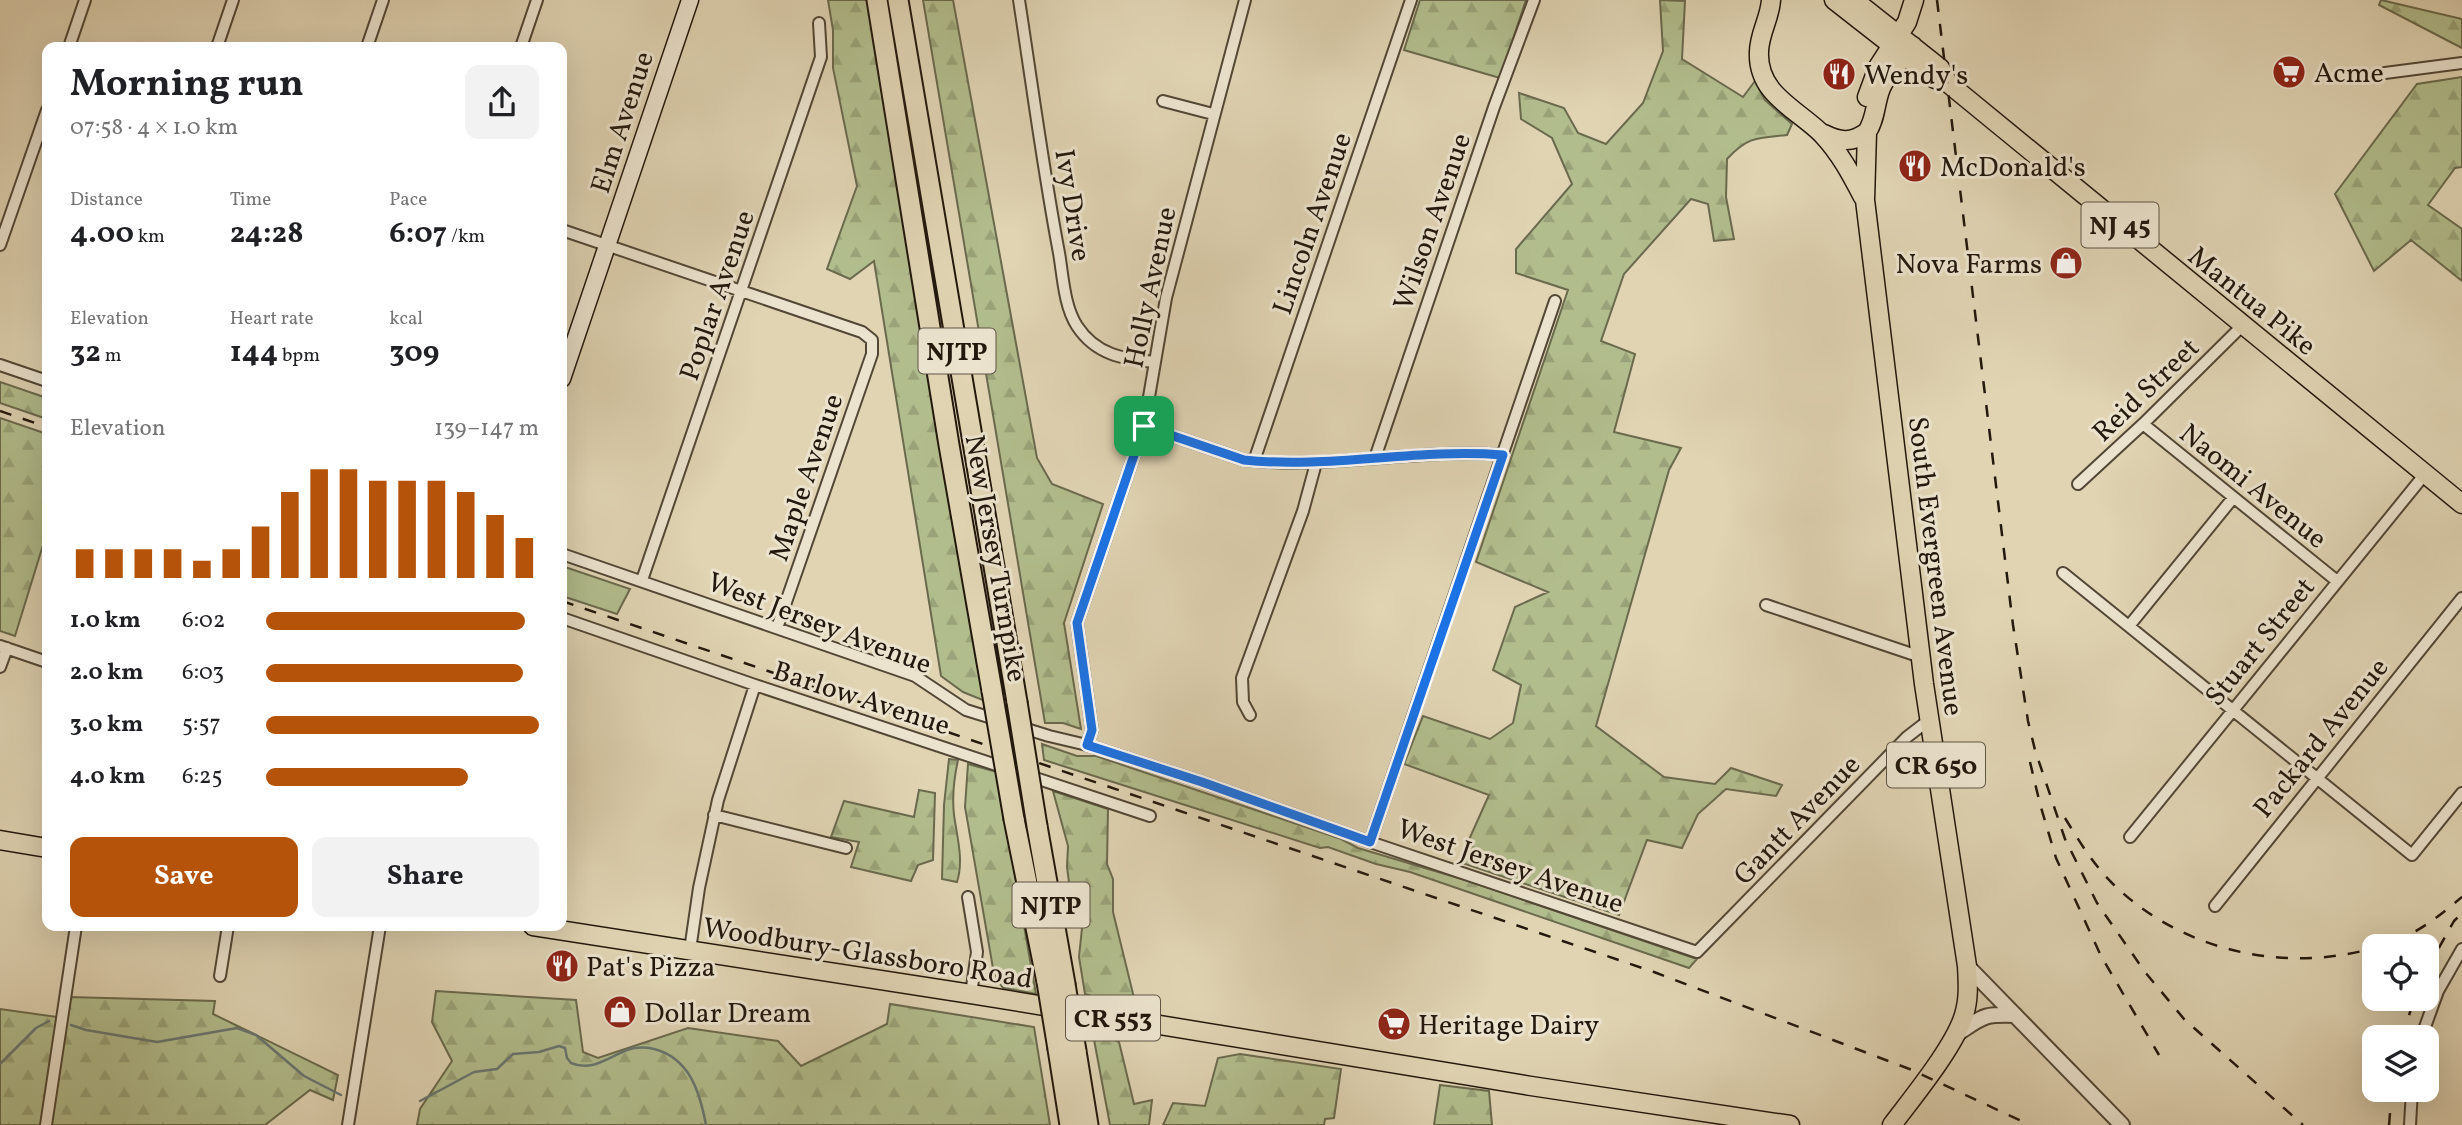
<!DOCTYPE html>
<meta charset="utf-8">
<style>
body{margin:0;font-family:Vollkorn,serif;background:#f2f2f2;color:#202124;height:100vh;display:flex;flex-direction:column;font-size:26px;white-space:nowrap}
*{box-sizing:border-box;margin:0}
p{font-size:23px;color:#757577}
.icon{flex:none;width:38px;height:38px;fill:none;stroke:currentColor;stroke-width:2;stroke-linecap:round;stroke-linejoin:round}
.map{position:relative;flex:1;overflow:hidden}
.details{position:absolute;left:42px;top:42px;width:525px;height:889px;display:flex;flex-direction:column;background:#fff;border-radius:14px;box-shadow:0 7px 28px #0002}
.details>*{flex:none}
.buttons{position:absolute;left:2362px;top:934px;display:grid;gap:14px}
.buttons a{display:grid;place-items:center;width:77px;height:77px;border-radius:14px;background:#fff;box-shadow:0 7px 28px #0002;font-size:35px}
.pin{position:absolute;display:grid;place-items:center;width:60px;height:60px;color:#fff;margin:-30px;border-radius:14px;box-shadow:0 4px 10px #0006}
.round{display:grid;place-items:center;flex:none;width:74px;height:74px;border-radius:14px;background:#f2f2f2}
.headline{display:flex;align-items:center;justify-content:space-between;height:119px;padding:0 28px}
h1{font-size:38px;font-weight:700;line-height:52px}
.stats{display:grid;grid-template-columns:repeat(3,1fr);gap:10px;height:119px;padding:7px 28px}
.stats div{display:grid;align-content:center}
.stats b{font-size:30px;font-weight:700}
.stats small{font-size:19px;font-weight:400}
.stats p{font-size:19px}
.chart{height:196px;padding:14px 28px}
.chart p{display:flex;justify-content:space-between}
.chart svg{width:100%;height:126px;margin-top:7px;stroke:#b45309;stroke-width:6}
.cta{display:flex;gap:14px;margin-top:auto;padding:14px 28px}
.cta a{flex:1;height:80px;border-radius:14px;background:#b45309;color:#fff;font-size:28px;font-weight:700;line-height:80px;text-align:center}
.cta a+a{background:#f2f2f2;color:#202124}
ul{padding:0 28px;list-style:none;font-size:23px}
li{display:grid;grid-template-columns:112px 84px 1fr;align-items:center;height:52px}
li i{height:18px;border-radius:9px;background:#b45309}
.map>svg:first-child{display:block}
</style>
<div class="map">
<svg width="2462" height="1125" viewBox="0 0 2462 1125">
<defs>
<pattern id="forest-firs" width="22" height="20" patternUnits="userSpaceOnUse" patternTransform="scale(1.75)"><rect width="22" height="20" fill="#b2bd8d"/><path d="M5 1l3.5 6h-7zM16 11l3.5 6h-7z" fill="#99a278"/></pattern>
</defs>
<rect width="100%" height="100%" fill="#e0d4b3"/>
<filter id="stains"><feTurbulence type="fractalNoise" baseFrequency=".00286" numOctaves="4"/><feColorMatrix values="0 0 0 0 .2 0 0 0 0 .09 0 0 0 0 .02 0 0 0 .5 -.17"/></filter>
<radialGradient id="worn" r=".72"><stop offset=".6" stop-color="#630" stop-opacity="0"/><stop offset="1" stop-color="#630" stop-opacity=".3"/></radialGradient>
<path fill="url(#forest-firs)" stroke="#6a6a4d" stroke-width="2" d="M828 0H867L985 701 963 692 941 676 874 261 850 279 827 269 857 186 833 68V30Z
M923 0H953L1037 458 1052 484 1103 504 1064 623 1081 729 1063 723H1045Z
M1420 0H1526L1500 78 1404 50Z
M1660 0 1685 1 1682 59 1743 97 1755 81 1765 100 1792 124 1787 135C1758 138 1748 136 1727 159L1726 197 1734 239 1714 241 1708 204 1691 199 1624 274 1601 341 1635 354 1614 432 1681 448 1669 470 1596 726 1664 777 1715 784 1731 768 1782 785 1776 796 1726 789 1698 814 1682 848 1647 840 1619 915 1459 862 1489 795 1404 764 1423 716 1490 739 1513 723 1521 685 1493 670 1515 607 1548 592 1476 562 1568 290 1516 273V249L1572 184 1552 138 1521 119 1519 93 1564 108 1578 133 1606 144 1643 103 1663 51Z
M2381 0 2462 19V48L2379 5Z
M2462 77V167L2455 168 2428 205 2462 229V281L2411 240 2374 271 2335 194 2417 84Z
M0 382 47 398V419L0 403Z
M0 418 47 434V532L15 636 0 631Z
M1042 744 1077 756H1096L1341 839 1358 848 1465 880 1697 959 1689 968 1410 872 1376 864 1328 847 1320 848C1228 818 1136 790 1044 760Z
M949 759 958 760C954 778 952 797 954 815 957 837 964 860 957 882L942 879 944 805Z
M968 764 997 772 1036 994 1003 988 994 974 965 807Z
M919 790 935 793 933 860 918 865 911 881 851 867 859 842 831 837 844 801 914 817Z
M1053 791 1108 809 1107 864 1113 879V912L1137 1010 1085 994 1079 957 1082 928 1073 913 1067 867 1068 846Z
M436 991 576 1000 583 1052 598 1058 688 1028 778 1041 801 1066 887 1024 890 1004 1034 1027 1050 1125H417L420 1109 452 1061 432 1022Z
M69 997 215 1001 213 1014 338 1075 333 1100 310 1090 265 1125H0V1009L64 1018Z
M1092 1029 1119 1042 1134 1104 1152 1100 1149 1125H1110Z
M1240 1054 1341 1069 1334 1118 1325 1119 1324 1125H1163L1173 1103 1205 1106 1218 1058Z
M1440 1085 1489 1091 1492 1125H1434Z"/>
<path fill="#b2bd8d" stroke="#6a6a4d" stroke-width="2" d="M562 566 630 589 617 614 562 596Z"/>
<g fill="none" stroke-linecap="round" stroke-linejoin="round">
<path stroke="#687771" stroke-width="2.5" d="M71 1025 86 1030 157 1042 237 1028 256 1035 304 1076 341 1095
M0 1064 36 1028 49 1021
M420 1101 474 1072 497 1069 513 1054 539 1052 559 1046 565 1048 567 1058 571 1063C592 1072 609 1057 627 1050 636 1047 645 1047 654 1049 690 1058 700 1093 706 1125"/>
<defs>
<path id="minor" d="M1019 0C1032 84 1043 169 1059 253 1063 276 1064 306 1077 326 1096 355 1123 359 1155 362
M69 47 85 0
M217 47 233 0
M367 47 383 0
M521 47 537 0
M2385 73 2462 63
M1163 101 1213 114
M562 230 862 332 872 340V354L777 628
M0 245 47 110
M0 365 47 381
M2143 424 2337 581
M1144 426 1244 460C1330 470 1416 448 1503 455
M1375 458 1494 107 1534 0
M1254 461 1411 0
M2078 484 2143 424 2242 326
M562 554 915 676 966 710 1049 736 1087 745 1202 782 1370 842 1697 952 1907 737 1929 720
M2063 573 2412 855 2462 793
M642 580 821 57 819 23
M1766 605 1921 657
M562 618 755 685 1150 816
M2129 626 2233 498
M0 646 47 662
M0 667 7 648
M1250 715 1243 702 1242 678 1303 511 1316 463
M1087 745 1092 730 1077 623 1144 426 1166 298 1245 0
M714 815 846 848
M2130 837 2425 474
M1370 842 1555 301
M968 897 977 952 971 994
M2215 906 2462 598
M690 950 699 888 718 800 755 685
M220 976 228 926
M2421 1038 2438 991 2462 949
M46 1125 76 926
M348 1125 380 926
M2410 1125 2412 1090"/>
<path id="tertiary" d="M1967 966 2122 1125
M1958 1033C1984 1016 1983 1014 2015 1015"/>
<path id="secondary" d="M562 379 690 0"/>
<path id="primary" d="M1771 0C1770 18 1759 34 1759 52 1757 94 1797 109 1822 134 1840 153 1851 174 1863 197
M1834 0 1935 79 1945 82
M1854 0 1940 68 1948 83 1954 88 2462 504
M1867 97 1878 67 1907 22 1914 0
M1824 134C1840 142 1852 143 1867 132
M0 840 47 848
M533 926 971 994 1531 1086 1790 1125
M1892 1125C1913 1097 1955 1046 1964 1015 1969 999 1968 983 1967 966L1924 684 1865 200 1867 132C1876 119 1875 102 1881 88 1888 72 1902 59 1913 46"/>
<path id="motorway" d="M877 0 949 445 992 691
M898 0 1017 702
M1014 819 1047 982
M1037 826 1065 984
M1058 1049 1070 1125
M1076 1051 1088 1125"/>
</defs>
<use href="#minor" stroke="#524736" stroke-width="14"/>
<use href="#tertiary" stroke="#524736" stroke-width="18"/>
<use href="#secondary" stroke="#23180d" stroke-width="19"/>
<use href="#primary" stroke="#23180d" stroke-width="21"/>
<use href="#motorway" stroke="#23180d" stroke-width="23"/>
<use href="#minor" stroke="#ebe3ce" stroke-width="10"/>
<use href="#tertiary" stroke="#ebe3ce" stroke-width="14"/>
<use href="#secondary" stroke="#ebe3ce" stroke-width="16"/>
<use href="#primary" stroke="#e0d4b3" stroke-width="18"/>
<use href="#motorway" stroke="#e0d4b3" stroke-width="19"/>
<path stroke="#23180d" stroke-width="2.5" stroke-dasharray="12 12" stroke-linecap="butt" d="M1937 0 2013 625 2028 721 2035 750 2065 839 2097 903 2145 972 2184 1019 2303 1125
M0 411 47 427
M562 601 1654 972 1912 1070 2030 1125
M2030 762 2040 804 2056 858 2101 956 2159 1055
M2065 818C2079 841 2093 864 2112 883 2187 957 2303 978 2400 939 2422 930 2444 912 2462 897
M2427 969 2454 921 2462 913
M2402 1038 2414 999
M2389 1125 2392 1090"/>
<defs>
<path id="motorway-bridge" d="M992 691 1014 819
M1017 702 1037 826
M1047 982 1058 1049
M1065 984 1076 1051"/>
</defs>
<use href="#motorway-bridge" stroke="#23180d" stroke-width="23" stroke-linecap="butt"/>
<use href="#motorway-bridge" stroke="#e0d4b3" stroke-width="19"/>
</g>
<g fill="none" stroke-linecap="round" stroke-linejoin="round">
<defs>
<path id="route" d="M1144 426 1244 460C1330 469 1416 448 1503 455L1370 842 1202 782 1087 745 1092 730 1077 623Z"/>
</defs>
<use href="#route" stroke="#fff" stroke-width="14"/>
<use href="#route" stroke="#1a73e8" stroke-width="9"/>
</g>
<defs>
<symbol id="supermarket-disc" viewBox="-11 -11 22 22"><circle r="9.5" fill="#8f2418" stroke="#ebe3ce"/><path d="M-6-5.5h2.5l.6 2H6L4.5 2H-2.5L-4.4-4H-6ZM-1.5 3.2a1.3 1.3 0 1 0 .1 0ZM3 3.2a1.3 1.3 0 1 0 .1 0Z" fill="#fff"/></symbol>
<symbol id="restaurant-disc" viewBox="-11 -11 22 22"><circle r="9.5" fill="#8f2418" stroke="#ebe3ce"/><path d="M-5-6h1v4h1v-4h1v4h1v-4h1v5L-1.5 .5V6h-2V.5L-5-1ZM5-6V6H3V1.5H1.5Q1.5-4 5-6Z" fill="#fff"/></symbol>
<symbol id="shop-disc" viewBox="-11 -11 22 22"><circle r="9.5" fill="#8f2418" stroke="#ebe3ce"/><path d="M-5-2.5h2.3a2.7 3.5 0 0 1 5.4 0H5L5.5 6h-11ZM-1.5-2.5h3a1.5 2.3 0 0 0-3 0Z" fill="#fff"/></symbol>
</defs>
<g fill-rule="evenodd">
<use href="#supermarket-disc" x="2270" y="53" width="38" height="38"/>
<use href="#restaurant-disc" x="1820" y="55" width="38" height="38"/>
<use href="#restaurant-disc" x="1896" y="147" width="38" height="38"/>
<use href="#shop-disc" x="2047" y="244" width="38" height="38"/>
<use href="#restaurant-disc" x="543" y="947" width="38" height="38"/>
<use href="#shop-disc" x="601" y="993" width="38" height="38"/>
<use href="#supermarket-disc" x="1375" y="1005" width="38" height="38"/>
</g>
<g text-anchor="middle" stroke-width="6" stroke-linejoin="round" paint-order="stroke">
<g fill="#ebe3ce" stroke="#5f5547" stroke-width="2">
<rect x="2081.5" y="202.5" width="77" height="45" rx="5"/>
<rect x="918.5" y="328.5" width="77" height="45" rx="5"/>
<rect x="1887" y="742.5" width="98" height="45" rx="5"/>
<rect x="1012.5" y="882.5" width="77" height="45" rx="5"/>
<rect x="1066" y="995.5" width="94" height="45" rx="5"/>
</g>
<g font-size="26" font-weight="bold" fill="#23180d">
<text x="2120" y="234">NJ 45</text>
<text x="957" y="360">NJTP</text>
<text x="1936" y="774">CR 650</text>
<text x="1051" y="914">NJTP</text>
<text x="1113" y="1027">CR 553</text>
</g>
<g font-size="28" fill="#23180d" stroke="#ebe3ce" text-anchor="start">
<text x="2314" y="82">Acme</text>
<text x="1864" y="84">Wendy's</text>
<text x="1940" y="176">McDonald's</text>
<text x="2042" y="273" text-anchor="end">Nova Farms</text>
<text x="586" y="976">Pat's Pizza</text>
<text x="644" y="1022">Dollar Dream</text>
<text x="1418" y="1034">Heritage Dairy</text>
</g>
<g font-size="28" fill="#23180d" stroke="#ebe3ce">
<text transform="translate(621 122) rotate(-72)" y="10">Elm Avenue</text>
<text transform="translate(1074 205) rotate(81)" y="10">Ivy Drive</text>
<text transform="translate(1431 221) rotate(-71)" y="10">Wilson Avenue</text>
<text transform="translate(1311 223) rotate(-71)" y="10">Lincoln Avenue</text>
<text transform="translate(1149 287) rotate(-78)" y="10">Holly Avenue</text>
<text transform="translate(716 295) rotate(-71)" y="10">Poplar Avenue</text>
<text transform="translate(2253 300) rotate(39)" y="10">Mantua Pike</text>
<text transform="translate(2145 389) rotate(-44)" y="10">Reid Street</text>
<text transform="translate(805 477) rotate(-71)" y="10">Maple Avenue</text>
<text transform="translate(2254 485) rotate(39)" y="10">Naomi Avenue</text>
<text transform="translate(997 558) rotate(80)" y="10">New Jersey Turnpike</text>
<text transform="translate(1937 566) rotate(83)" y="10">South Evergreen Avenue</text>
<text transform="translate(820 622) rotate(21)" y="10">West Jersey Avenue</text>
<text transform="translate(2259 641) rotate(-51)" y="10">Stuart Street</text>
<text transform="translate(862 697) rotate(18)" y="10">Barlow Avenue</text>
<text transform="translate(2320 737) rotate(-51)" y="10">Packard Avenue</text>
<text transform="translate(1796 819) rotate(-46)" y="10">Gantt Avenue</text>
<text transform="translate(1511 865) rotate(19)" y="10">West Jersey Avenue</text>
<text transform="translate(868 952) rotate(9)" y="10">Woodbury-Glassboro Road</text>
</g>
</g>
<rect width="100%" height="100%" filter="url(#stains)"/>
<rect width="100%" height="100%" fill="url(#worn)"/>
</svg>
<div class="buttons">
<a><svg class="icon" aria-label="locate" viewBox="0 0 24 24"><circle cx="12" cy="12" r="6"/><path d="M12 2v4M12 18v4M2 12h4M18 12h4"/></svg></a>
<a><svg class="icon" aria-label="layers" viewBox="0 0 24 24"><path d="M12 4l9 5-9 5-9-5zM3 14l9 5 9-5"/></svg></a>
</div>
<div class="pin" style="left:1144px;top:426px;background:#1e9e55"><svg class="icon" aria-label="arrive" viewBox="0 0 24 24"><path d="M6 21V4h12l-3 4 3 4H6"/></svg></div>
<section class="details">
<div class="headline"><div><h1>Morning run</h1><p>07:58 · 4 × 1.0 km</p></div><a class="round"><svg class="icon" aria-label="share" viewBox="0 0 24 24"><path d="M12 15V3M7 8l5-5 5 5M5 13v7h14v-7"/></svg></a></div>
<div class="stats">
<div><p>Distance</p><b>4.00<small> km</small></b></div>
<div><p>Time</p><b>24:28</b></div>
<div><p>Pace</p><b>6:07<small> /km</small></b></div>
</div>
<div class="stats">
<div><p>Elevation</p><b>32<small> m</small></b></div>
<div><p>Heart rate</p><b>144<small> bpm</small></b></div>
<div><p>kcal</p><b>309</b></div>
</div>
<div class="chart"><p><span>Elevation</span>139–147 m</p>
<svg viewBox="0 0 160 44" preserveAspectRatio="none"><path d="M5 44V34M15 44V34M25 44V34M35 44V34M45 44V38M55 44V34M65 44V26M75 44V14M85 44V6M95 44V6M105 44V10M115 44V10M125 44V10M135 44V14M145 44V22M155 44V30"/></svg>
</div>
<ul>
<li><b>1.0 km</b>6:02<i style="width:95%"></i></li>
<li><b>2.0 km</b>6:03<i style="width:94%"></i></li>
<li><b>3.0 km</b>5:57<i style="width:100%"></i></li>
<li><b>4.0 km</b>6:25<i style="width:74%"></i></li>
</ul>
<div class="cta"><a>Save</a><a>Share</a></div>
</section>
</div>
